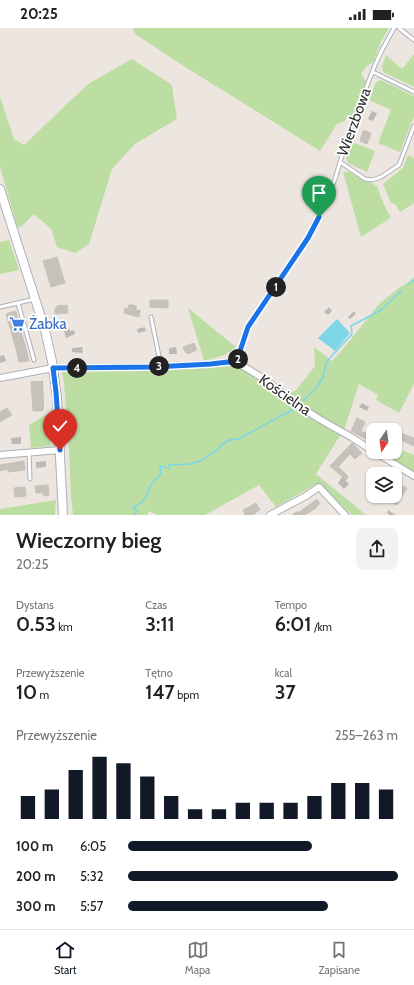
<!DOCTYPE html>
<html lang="pl">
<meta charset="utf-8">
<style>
body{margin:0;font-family:Cabin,sans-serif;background:#f2f2f2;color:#202124;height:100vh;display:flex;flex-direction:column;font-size:15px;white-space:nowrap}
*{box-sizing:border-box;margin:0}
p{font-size:13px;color:#757577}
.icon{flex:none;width:22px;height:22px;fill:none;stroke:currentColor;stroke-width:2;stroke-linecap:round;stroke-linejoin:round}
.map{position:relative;height:487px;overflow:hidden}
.sheet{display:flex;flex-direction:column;background:#fff;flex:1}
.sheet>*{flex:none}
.needle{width:26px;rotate:193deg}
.tools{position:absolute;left:366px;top:395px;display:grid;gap:8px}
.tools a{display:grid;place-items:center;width:36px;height:36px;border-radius:8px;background:#fff;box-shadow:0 1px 3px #0004;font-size:20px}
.pin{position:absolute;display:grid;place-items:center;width:34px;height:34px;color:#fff;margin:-41px -17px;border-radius:50% 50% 50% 0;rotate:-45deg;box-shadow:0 0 4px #0007}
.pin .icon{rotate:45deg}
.km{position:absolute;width:20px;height:20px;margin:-10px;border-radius:50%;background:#222;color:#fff;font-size:11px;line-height:20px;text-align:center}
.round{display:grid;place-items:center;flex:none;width:42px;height:42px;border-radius:8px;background:#f2f2f2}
.summary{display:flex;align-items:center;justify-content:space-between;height:68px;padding:0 16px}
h1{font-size:22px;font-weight:600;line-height:30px}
.metrics{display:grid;grid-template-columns:repeat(3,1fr);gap:6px;height:68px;padding:4px 16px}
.metrics div{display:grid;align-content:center}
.metrics b{font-size:20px;font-weight:600}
.metrics small{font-size:11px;font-weight:400}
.metrics p{font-size:11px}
.chart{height:112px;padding:8px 16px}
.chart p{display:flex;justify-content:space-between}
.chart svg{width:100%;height:72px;margin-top:4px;stroke:#111827;stroke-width:6}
ul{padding:0 16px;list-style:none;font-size:13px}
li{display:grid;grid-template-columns:64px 48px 1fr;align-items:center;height:30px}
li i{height:10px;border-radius:5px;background:#111827}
.status{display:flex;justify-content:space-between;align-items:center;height:28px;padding:0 20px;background:#fff;direction:ltr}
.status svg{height:11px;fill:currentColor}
.tab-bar{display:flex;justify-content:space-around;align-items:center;height:56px;border-top:1px solid #e0e0e0;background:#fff;font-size:11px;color:#757577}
.tab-bar a{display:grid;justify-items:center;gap:2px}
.tab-bar .current{color:#111827}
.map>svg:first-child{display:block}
</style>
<div class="status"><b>20:25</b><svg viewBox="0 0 49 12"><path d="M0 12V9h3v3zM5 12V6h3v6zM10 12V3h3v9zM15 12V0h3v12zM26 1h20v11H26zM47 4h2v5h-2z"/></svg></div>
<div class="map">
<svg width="414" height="487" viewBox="0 0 414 487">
<rect width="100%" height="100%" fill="#ede6e0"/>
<path fill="#bddea2" d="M133 0H389L381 14 374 34 368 37 361 45 366 54 352 90 347 88 345 93 337 96 320 123 182 37 135 6Z
M414 26V59L383 44 382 38 386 27 402 41Z
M132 31 172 57 177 91 135 116 112 141 89 216 75 225 57 219 51 201 34 186 20 200 17 198 0 139V69L14 111 24 117 88 56Z
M381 52 414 68V88L400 124 378 115 391 82 369 72 376 54Z
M352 114 375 123 367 144 348 135 346 130Z
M408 127 414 130V175L400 184 395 176 391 175 383 156 403 140Z
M343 144H349L377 158C381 170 385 180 391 190L361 209Z
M9 212 19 242 0 246V214Z
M414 249V356L399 385 376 372 378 367 359 356 344 402 302 376 290 365 296 362 315 338 314 319 332 333 338 327 380 275 400 259 406 256Z
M188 280 236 319 225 327 204 333Z
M226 338H234L241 341 272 362 289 375 341 406 316 446 366 487H352L318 455 276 479 259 457 205 487H157L149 483 147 487H73L71 469 69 423 64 354 62 344C116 340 171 343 226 338Z
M49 385 51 418 31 420 29 397Z
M395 420 414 427V445L380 424H395Z
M56 472 55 487H0V481Z"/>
<path fill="#7dd6e6" d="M337 291 350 305 335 323 318 310Z"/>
<path fill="#0003" d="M372 83 377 85 373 93 368 91Z
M365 102 371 105 367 114 361 112Z
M130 276 137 278 136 281 141 283 139 288 126 281 127 280H129Z
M329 279 332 283 328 287 324 284Z
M16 283 29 331 28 332 7 286Z
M354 283 356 286 350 291 348 289Z
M145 299 146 303 138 305 137 301Z
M69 300 70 303 74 302 75 306 66 310 64 302Z
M82 319 83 324 82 325 72 324V321L73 320Z
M176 319 177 325 176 326H169V320H170Z
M4 327 6 333 0 335V328Z
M34 353H43L44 380 43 382 32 355Z
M362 375 369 379 367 383 359 379Z
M21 409V415L20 416H12L11 411 12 410Z
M353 415 361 424 355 430 350 425 338 438 348 448 345 452 349 456 344 461 338 455 343 448 332 438Z
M46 433V438L45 439 36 440V434H37Z
M317 471 320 475 316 478H317L316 480 305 486V487H292L297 483 299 485Z
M388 482 396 487H388L389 486 387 485Z"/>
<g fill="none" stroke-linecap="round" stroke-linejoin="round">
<path stroke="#7dd6e6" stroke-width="1.5" d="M408 257 414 252
M303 373 317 359 323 349 327 333 352 306 351 298 381 282 402 262
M135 487 137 483 133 479C141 476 145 473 148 465 149 462 150 458 151 456 158 448 162 450 160 438L168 440 169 437 190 436 203 432 206 429 219 421 221 417 229 412 238 411 296 380"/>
</g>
<path fill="#c6c1bb" stroke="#c8c1ba" d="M363 103 371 106 367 116 360 113Z
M57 229 65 255 51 259 43 233Z
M150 272H168V280L150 279Z
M61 277V278L67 277 68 285 55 286V280H57V278Z
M129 277 136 279 135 282 140 283 139 289 124 285 125 280 128 281Z
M15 283 21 304 29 333 19 334 16 321 6 286Z
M194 315 197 322H195V323L187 326V325H186L183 319Z
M31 354H42L43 383H33Z
M7 380 12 387 0 394V384Z
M357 390 365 394 361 403 373 409V415L351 403Z
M400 405 414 410V418L398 411Z
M352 415 362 425 355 431 350 426 338 439 348 450 346 452 330 438Z
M24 433 25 442 8 444V441L0 443V437Z
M48 457 49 467 44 468 43 465H36L35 458Z
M401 457 407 460 397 477 391 474Z
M25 459 26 468 15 469 14 460Z
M316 472 319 477 316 479V480L305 487H295Z
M256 475 260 482 256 484V485L253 487H245L243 482Z"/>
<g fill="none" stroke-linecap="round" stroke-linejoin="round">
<defs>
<path id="service" d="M399 0 414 12
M373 44 414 64
M340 134 365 151 372 152 381 149 399 137 414 98
M18 275 34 332
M0 279 35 271
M151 289 161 338
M236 334 248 299 308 210 319 189 335 151 340 134 354 91 375 37 382 22 394 0
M29 425 30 451"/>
<path id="minor" d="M0 350 53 340 154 339 211 336 228 334 236 335 243 338 264 351 305 382 321 392 351 409 373 423
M375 424 414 448
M0 427 60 422
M270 487 306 468 319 459 345 487"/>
<path id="tertiary" d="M0 161 45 302 52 333 57 370 63 487"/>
</defs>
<use href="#service" stroke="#adb0b8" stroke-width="5"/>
<use href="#minor" stroke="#adb0b8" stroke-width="8"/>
<use href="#tertiary" stroke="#adb0b8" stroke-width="10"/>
<use href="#service" stroke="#fff" stroke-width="3"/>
<use href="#minor" stroke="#fff" stroke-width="6"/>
<use href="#tertiary" stroke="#fff" stroke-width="8"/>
</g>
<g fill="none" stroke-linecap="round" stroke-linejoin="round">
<defs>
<path id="route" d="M60 422 56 364 53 340 154 339 211 336 228 334 236 335 248 299 308 210 319 189"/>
</defs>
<use href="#route" stroke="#fff" stroke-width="8"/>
<use href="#route" stroke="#1a73e8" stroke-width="5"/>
</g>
<defs>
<symbol id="supermarket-bare" viewBox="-9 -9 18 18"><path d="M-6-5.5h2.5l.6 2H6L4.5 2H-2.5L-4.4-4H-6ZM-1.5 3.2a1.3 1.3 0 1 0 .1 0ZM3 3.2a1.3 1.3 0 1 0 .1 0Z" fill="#3f7fe0" stroke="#fff" stroke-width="2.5" paint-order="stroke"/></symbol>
</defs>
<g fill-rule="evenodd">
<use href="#supermarket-bare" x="6" y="285" width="22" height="22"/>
</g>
<g text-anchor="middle" stroke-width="3.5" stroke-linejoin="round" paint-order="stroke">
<g font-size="15" fill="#2d2d2d" stroke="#fff">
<text transform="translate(354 94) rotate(-70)" y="5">Wierzbowa</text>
<text transform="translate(285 367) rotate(35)" y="5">Kościelna</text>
</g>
<g font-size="15" fill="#366cbe" stroke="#fff" text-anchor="start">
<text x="29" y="301">Żabka</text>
</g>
</g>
</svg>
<div class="tools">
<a><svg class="needle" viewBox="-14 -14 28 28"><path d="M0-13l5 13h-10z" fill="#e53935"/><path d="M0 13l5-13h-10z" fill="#757577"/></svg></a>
<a><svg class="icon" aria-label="layers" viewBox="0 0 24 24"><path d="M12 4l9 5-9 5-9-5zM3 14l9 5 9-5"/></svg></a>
</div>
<div class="pin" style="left:319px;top:189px;background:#1e9e55"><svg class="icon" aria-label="arrive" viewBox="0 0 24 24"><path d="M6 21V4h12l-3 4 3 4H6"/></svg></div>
<div class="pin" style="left:60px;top:422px;background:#d93025"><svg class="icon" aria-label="check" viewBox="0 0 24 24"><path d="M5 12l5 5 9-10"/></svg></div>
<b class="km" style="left:276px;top:259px">1</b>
<b class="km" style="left:238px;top:331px">2</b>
<b class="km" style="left:159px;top:338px">3</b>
<b class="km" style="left:77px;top:340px">4</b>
</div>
<section class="sheet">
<div class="summary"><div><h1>Wieczorny bieg</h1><p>20:25</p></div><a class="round"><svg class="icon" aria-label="share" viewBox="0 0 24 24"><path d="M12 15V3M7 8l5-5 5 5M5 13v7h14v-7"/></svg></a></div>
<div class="metrics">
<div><p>Dystans</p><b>0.53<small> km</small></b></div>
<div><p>Czas</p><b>3:11</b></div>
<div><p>Tempo</p><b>6:01<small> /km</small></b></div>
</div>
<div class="metrics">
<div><p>Przewyższenie</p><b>10<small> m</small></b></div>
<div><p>Tętno</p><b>147<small> bpm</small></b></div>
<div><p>kcal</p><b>37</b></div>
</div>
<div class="chart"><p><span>Przewyższenie</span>255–263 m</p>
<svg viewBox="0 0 160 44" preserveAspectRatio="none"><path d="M5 44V30M15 44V26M25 44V14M35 44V6M45 44V10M55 44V18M65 44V30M75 44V38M85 44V38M95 44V34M105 44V34M115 44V34M125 44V30M135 44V22M145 44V22M155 44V26"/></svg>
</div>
<ul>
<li><b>100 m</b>6:05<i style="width:68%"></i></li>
<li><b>200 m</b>5:32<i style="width:100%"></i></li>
<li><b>300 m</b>5:57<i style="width:74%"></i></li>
</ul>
</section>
<nav class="tab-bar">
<a class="current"><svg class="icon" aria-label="home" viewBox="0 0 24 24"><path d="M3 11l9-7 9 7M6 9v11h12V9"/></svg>Start</a>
<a><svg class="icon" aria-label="map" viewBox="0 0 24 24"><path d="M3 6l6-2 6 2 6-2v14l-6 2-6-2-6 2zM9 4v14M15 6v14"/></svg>Mapa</a>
<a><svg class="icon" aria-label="saved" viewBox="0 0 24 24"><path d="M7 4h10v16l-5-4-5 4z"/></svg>Zapisane</a>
</nav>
